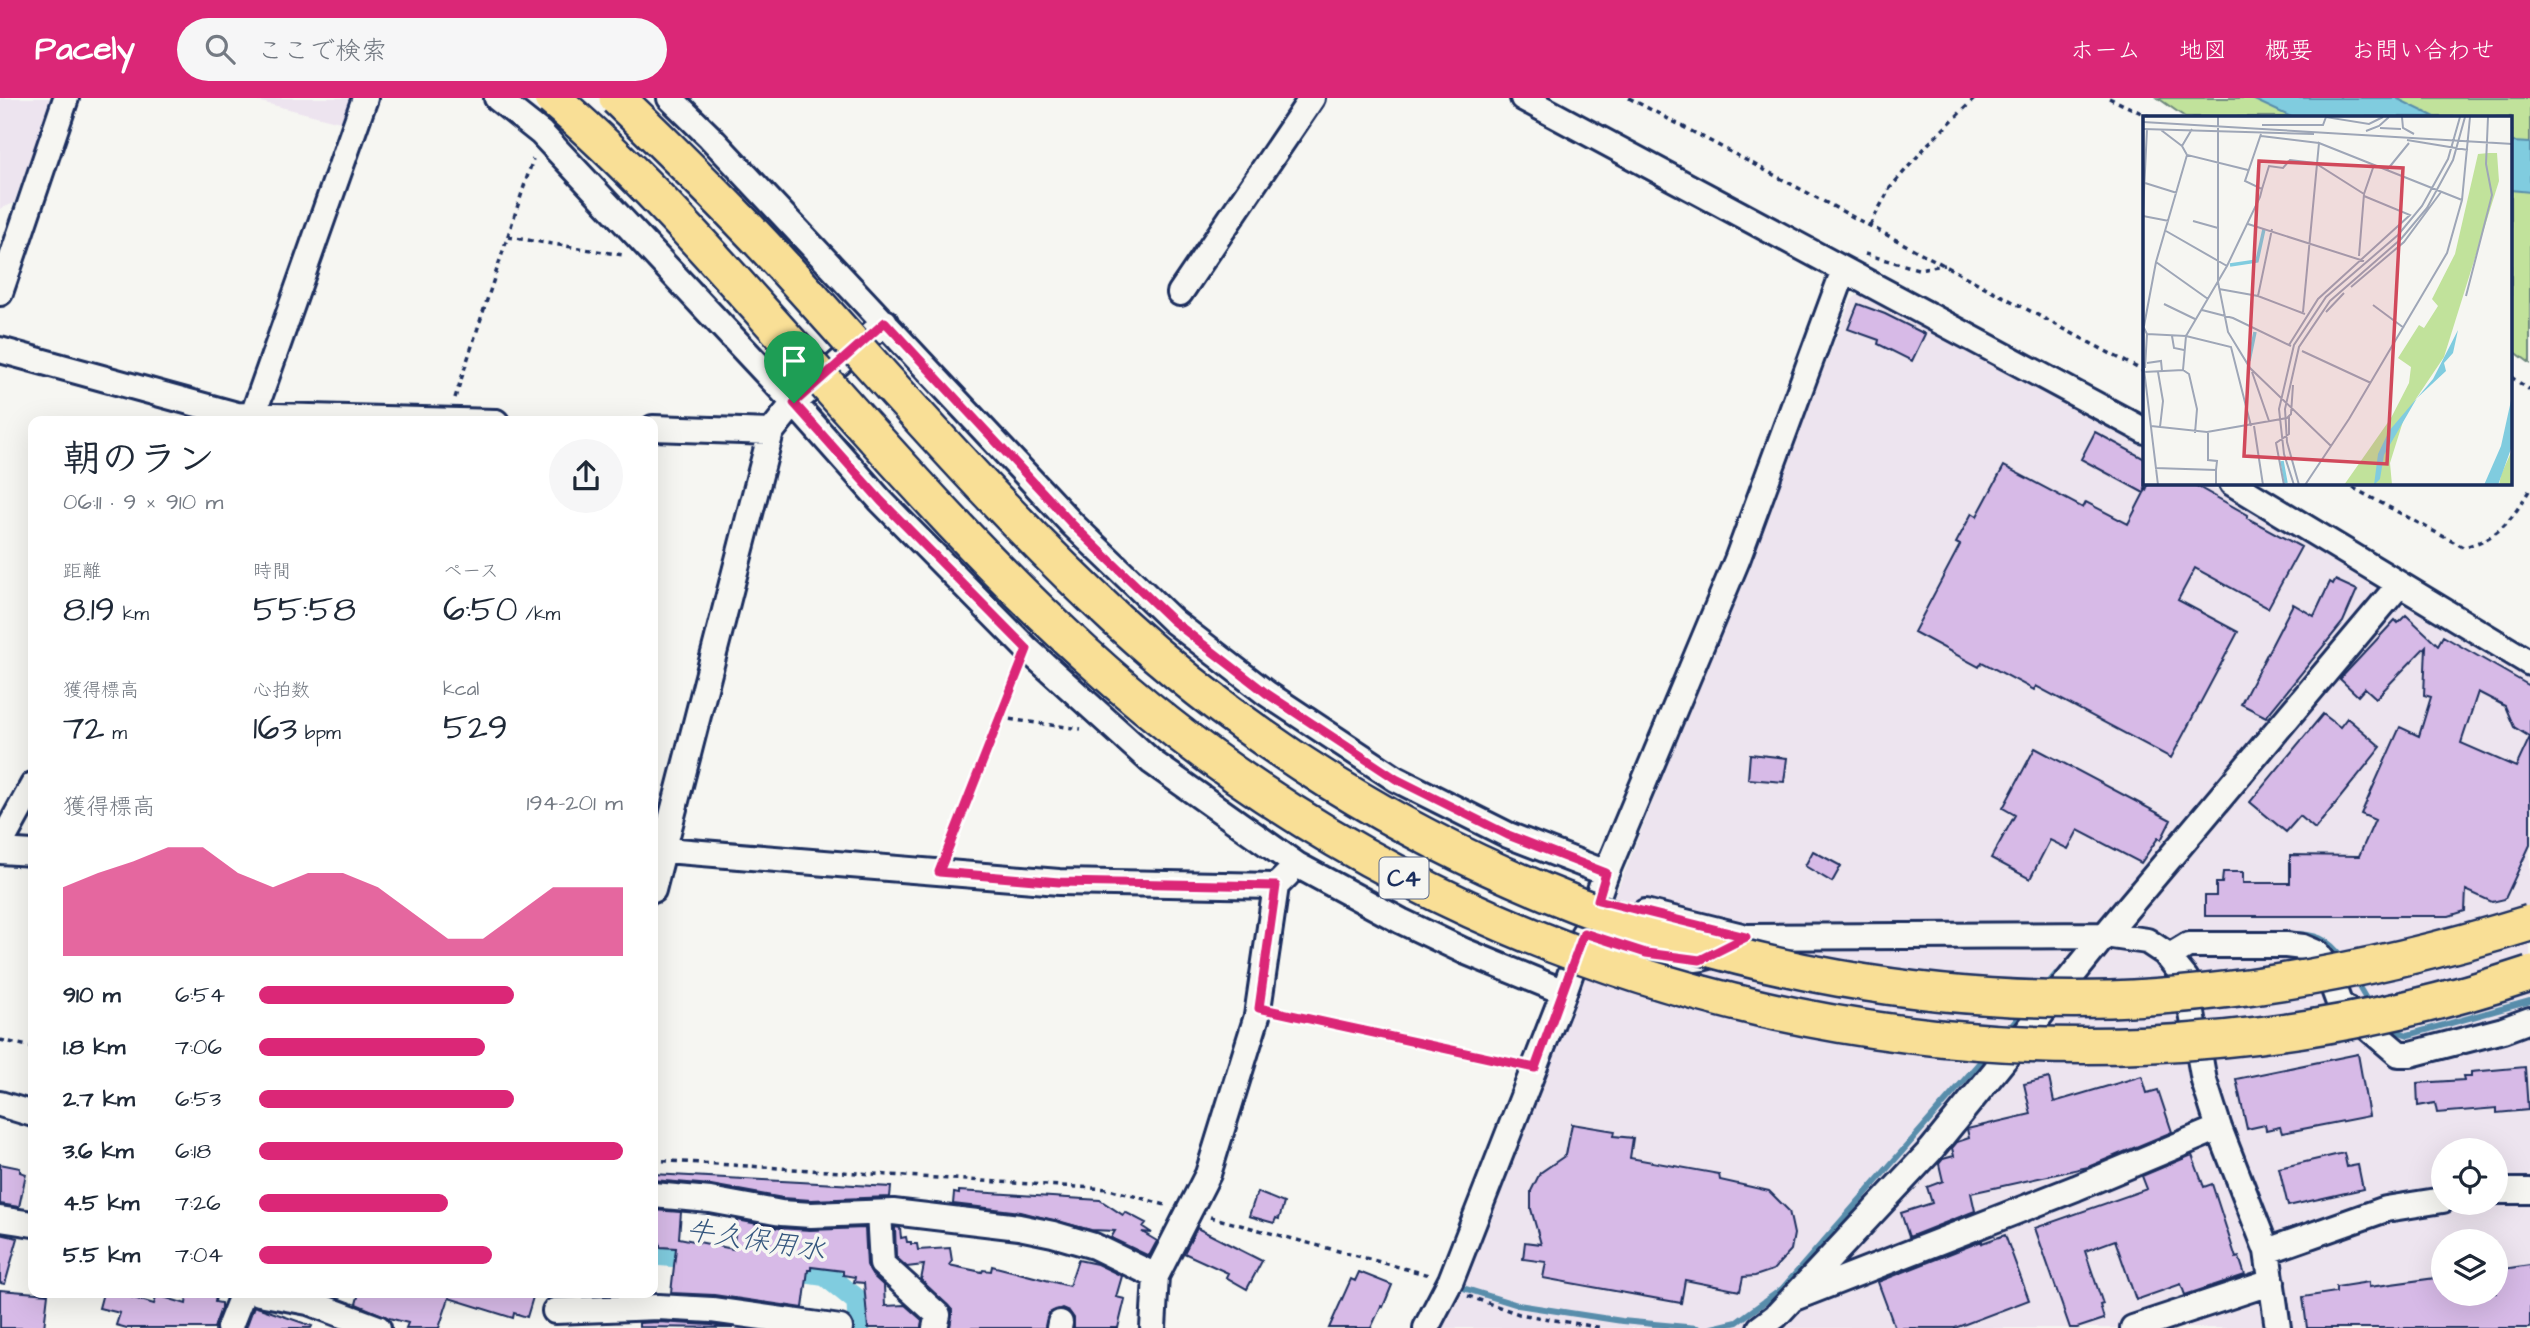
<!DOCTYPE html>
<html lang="ja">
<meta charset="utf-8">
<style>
body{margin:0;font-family:"Architects Daughter","Klee One",sans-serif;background:#f6f6f7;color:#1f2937;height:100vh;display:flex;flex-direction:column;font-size:26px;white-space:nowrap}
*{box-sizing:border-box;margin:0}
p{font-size:23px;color:#747a83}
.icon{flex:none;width:38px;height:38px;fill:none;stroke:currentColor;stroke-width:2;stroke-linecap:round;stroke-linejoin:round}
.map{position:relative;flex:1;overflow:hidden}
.panel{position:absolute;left:28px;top:318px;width:630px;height:882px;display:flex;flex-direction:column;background:#fff;border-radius:14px;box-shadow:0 7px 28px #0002}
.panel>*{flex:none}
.tools{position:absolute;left:2431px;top:1040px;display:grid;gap:14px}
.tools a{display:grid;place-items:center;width:77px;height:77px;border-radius:50%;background:#fff;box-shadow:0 7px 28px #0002;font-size:35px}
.pin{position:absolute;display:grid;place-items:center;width:60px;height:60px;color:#fff;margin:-72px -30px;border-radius:50% 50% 50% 0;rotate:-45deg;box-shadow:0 0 7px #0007}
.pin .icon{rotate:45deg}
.round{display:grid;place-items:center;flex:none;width:74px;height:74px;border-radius:37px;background:#f6f6f7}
.head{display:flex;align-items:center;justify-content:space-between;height:119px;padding:0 35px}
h1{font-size:38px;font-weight:600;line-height:52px}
.stats{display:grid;grid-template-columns:repeat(3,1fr);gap:10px;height:119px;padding:7px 35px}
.stats div{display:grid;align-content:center}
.stats b{font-size:35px;font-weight:600}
.stats small{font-size:19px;font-weight:400}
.stats p{font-size:19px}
.chart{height:196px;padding:14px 35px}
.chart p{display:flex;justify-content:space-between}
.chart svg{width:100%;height:126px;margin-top:7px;fill:#db2777;opacity:.7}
ul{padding:0 35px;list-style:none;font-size:23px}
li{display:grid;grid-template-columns:112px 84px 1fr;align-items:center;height:52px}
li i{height:18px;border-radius:9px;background:#db2777}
header{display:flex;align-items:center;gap:42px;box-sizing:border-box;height:98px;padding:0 35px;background:#db2777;color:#fff}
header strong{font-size:33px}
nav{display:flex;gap:38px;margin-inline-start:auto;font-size:24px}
.search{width:490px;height:63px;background:#f6f6f7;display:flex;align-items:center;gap:18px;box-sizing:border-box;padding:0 24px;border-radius:38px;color:#747a83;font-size:26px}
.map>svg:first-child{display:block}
</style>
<header>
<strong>Pacely</strong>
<div class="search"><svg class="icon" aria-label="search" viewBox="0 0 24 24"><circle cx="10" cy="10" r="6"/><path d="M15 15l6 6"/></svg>ここで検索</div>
<nav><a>ホーム</a><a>地図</a><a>概要</a><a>お問い合わせ</a></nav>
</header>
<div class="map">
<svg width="2530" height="1230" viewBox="0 0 2530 1230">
<rect width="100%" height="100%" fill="#f6f6f2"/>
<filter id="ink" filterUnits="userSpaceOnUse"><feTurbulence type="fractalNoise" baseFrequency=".0143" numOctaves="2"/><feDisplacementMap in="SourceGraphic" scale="14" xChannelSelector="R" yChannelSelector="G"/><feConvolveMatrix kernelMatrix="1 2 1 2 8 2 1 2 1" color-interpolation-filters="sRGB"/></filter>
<g filter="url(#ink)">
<path fill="#ede4ef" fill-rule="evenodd" d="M0 0H52L14 105 0 111Z
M245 0H356L348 26Z
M1865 191 2145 350V385H2204L2378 487 2379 499 2396 508H2407L2530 582V1230H1434L1627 768 1851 202ZM2443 1052H2496V1104H2443ZM2443 1143H2496V1195H2443Z"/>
<path fill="#c1e29b" stroke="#6e887c" stroke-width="2" d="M2158 0H2530V265L2511 251V19H2185Z"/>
<path fill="#80ccdf" stroke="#588dab" stroke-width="2" d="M2250 0H2396L2435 19H2291Z
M2511 44 2530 45V94L2511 92Z"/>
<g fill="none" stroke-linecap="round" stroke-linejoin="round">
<path stroke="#588dab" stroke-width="6" d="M2290 836C2315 836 2327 839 2343 861
M2355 882 2369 906
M2047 887 2056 876
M2381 928 2408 937 2530 903
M2008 932 2026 911
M1463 1190 1518 1207 1622 1223 1697 1230
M1712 1230 1737 1224 1782 1191 1987 956"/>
<path stroke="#80ccdf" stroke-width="23" d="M653 1156 707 1160
M779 1170 826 1177 858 1203 859 1230"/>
</g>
<path fill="#d7bae7" stroke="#1b2f5e" stroke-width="2" fill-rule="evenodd" d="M1858 206 1885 216 1925 236 1912 263 1878 246 1879 242 1848 231Z
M2095 334 2145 361V394L2149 385H2191L2248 417 2247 420 2301 449 2268 510 2195 470 2178 502 2238 534 2171 660 2036 588 2034 592 1982 564 1979 569 1914 534 1960 447 1956 445 1972 415 1977 418 2004 368 2083 410 2086 404 2128 426 2144 395 2081 361Z
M2335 482 2357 492 2343 524 2266 619 2241 606 2293 506 2314 518 2330 484 2333 486Z
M2406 517 2438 547 2443 538 2530 588V747L2505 801 2492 804 2466 792 2465 813 2449 818H2205V798H2216V785H2222L2223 774H2243V785H2290V757L2359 758 2375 722 2361 716 2400 629 2419 638 2431 599 2424 597 2426 548 2376 600 2365 590 2358 598 2340 581 2395 522 2398 525ZM2478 594 2505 608 2514 629 2530 639 2516 669 2461 645Z
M2323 616 2340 629 2347 620 2381 649 2315 731 2300 718 2286 734 2250 704Z
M2035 650 2171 722 2161 742 2158 740 2141 765 2078 732 2068 751 2050 742 2030 781 1991 760 2015 717 2003 710Z
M1750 656 1787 660 1784 684 1748 681Z
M1813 753 1841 768 1832 784 1805 768Z
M2358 956 2369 1018 2282 1035 2280 1029 2266 1032 2265 1027 2247 1031 2236 981Z
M2525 969 2528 1012 2497 1015V1010L2437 1015 2435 1005 2418 1008 2417 985 2464 982 2463 978H2471V974Z
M2142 978 2147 995 2158 992 2172 1034 2088 1069 1971 1095 1975 1113 1909 1139 1901 1115 1932 1105 1927 1089 1943 1083 1939 1066 1943 1061 1954 1058 1952 1050 1957 1044 1969 1040 1967 1031 2031 1016 2024 986 2049 980 2054 1004Z
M1572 1026 1615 1033 1614 1038 1633 1040 1630 1060 1719 1076 1720 1082 1769 1093 1789 1113 1794 1136 1791 1152 1773 1172 1755 1178 1743 1179 1740 1193 1685 1182 1681 1205 1543 1180 1546 1164 1523 1161 1525 1144 1541 1146 1531 1111V1093L1540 1075 1566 1057Z
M2344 1055 2347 1069 2358 1067 2363 1091 2288 1108 2279 1070Z
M2192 1057 2204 1089 2212 1086 2236 1160 2239 1159 2245 1177 2185 1197 2181 1186 2136 1202 2115 1142 2085 1153 2103 1206 2100 1207 2104 1221 2077 1230H2070L2035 1130 2147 1091 2142 1078Z
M0 1066 20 1070V1074L26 1076 19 1109 0 1106Z
M653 1076 891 1089 890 1099 811 1102 783 1100 711 1087 653 1082Z
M959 1093 1100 1102 1123 1117 1125 1114 1146 1125 1143 1129 1152 1135 1142 1134 1157 1143 1149 1158 1111 1140 1115 1133 1091 1132 1021 1114 953 1106 954 1095 959 1096Z
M1257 1094 1284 1105 1279 1121 1276 1120 1274 1125 1249 1118Z
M653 1112 681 1114 679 1140 733 1151 737 1122 778 1130 810 1132 865 1130 867 1167 872 1177 884 1188 885 1208 905 1207 922 1222 921 1230H868L864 1185 854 1184 855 1179 843 1177V1173L811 1169V1172H808L803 1210 714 1197 671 1195 676 1150 660 1149V1145H653Z
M895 1129 900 1130 901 1140 906 1139 907 1144H911V1146H917L918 1152 950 1150 952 1163 949 1167 982 1174 983 1172 991 1173 992 1168 1069 1188 1078 1162 1097 1166 1122 1178 1116 1199 1125 1201 1118 1230H1074V1220L1069 1213 1062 1210 1049 1215 1045 1230H950L952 1212 921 1182 924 1167 907 1169 896 1159Z
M1197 1130 1262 1163 1247 1191 1226 1179 1228 1175 1184 1155Z
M0 1136 18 1140 5 1186 0 1185Z
M2005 1137 2029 1202 1955 1230H1895L1878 1184 1982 1143V1145Z
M2530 1167V1230H2307L2303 1199 2336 1194V1189L2369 1184V1189L2443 1179V1195H2496V1172Z
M1359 1174 1392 1187 1383 1209 1381 1208 1371 1230H1329L1351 1181 1355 1183Z
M0 1192 48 1196 44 1230H0Z
M103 1195H117L154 1206 157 1197 186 1206 187 1198H193V1196L216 1198 215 1204 221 1205V1210L214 1230H127L116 1227 120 1215 99 1210Z
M359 1195H530L529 1198 533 1199 527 1219 514 1215 513 1220 449 1200 439 1230H406L408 1225 389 1220 356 1206Z
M254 1208 312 1228 311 1230H246Z
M658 1224 711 1227 733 1230 639 1229V1225Z"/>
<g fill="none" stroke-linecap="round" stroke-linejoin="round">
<defs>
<path id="minor" d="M497 0 541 35 794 305 881 403 1027 551 1152 664 1297 767 1401 823 1464 853 1564 894
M670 0 710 39 1073 427 1173 523 1266 595 1396 681 1508 737 1606 775
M1523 0 2145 333
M0 195 66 0
M1180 195 1312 0
M0 252 237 317 496 324
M253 317 365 0
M653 330 771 334
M2232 385 2530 565
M0 747 33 687
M653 751 1059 784 1276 788
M0 753 33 755
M653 792 771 334 794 305 885 224
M1645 814 1746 839 2105 837 2147 843 2165 855 2186 881 2204 983 2219 1030 2267 1153 2278 1230
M1584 835C1615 845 1682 872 1711 857
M2168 859 2188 847H2286L2303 849 2317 855 2324 864 2339 905 2399 956H2411L2503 932 2530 922
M0 1006 33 1016
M2496 1093H2530
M653 1097 710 1102 781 1115 811 1117 893 1114 1019 1129 1053 1136 1094 1148 1156 1178
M879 1115 882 1166 938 1217 935 1230
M0 1121 33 1126
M2267 1153 2386 1111 2443 1102
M259 1195 308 1204 378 1230
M1794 1200 2076 1090 2219 1030
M555 1213 658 1209 712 1212 840 1230
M229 1230 243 1195
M1059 1230 1060 1225
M1153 1230 1156 1178 1208 1076 1257 918 1276 788 1287 777
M1426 1230 1451 1182 1564 894 1606 775 1737 462 1844 172
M1760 1230 1776 1218 1931 1052 2105 837 2399 487
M2133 1230 2272 1184"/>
</defs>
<use href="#minor" stroke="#1b2f5e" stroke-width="30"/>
<path stroke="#1b2f5e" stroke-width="3.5" stroke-dasharray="5 5" stroke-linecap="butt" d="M1629 0 2145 274
M2109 0 2150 19
M1870 127 1890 90 1929 45 1975 0
M508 139 623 157
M1865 156 1918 171 1945 167
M2511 279 2530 292
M455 300 533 61
M2344 385 2463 449C2498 442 2513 420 2530 391
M1000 620 1081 631
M947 753 1018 574
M1280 915 1512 965
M0 942 33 949
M653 1062 1109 1091 1169 1108
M1210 1119 1429 1177
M1468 1198 1519 1216 1603 1230"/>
<use href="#minor" stroke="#f6f6f2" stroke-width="24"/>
<defs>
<path id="highway-bridge" d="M552 0C638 73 713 159 788 243 884 350 978 459 1085 556 1472 910 2029 1043 2530 876
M617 0C674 55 730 110 783 168 892 288 996 410 1115 520 1381 766 1747 911 2110 901 2253 896 2394 867 2530 825"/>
</defs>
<use href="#highway-bridge" stroke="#1b2f5e" stroke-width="40" stroke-linecap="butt"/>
<use href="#highway-bridge" stroke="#f9df96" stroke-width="35"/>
</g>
</g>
<g fill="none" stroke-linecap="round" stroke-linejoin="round" filter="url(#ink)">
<defs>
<path id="route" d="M885 224 1073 427 1173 523 1266 595 1396 681 1508 737 1606 775 1598 802 1746 839 1700 862 1646 855 1584 835 1535 970 1259 910 1276 788 1059 784 939 774 1027 551 881 403 794 305Z"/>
</defs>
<use href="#route" stroke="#fff" stroke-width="14"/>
<use href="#route" stroke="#db2777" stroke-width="9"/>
</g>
<g text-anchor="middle" stroke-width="7" stroke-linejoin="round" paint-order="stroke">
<rect fill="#f6f6f2" stroke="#5d6b8a" stroke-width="2" x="1379.5" y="759.5" width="49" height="41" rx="5"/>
<g font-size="24" font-weight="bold" fill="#1b2f5e">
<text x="1404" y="788">C4</text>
</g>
<g font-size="28" font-style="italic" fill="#34567e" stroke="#f6f6f2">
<text transform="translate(756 1141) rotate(9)" y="10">牛久保用水</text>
</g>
</g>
<g transform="translate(2143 18)">
<rect width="369" height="369" fill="#f6f6f2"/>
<path d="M346 37H354L356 65 301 241 262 299 247 347 249 369H201L248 302 266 267 268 251 255 242 276 209 281 212 295 190 289 183 312 138 335 38ZM369 334V369H356L358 359Z" fill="#c1e29b"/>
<path d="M315 214 310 237 301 247 303 255 274 282 241 339 237 363 231 369 235 338 246 315 290 263ZM369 280V330L355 369H341L358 330Z" fill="#80ccdf"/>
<path fill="none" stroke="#80ccdf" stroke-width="3.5" d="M87 149 114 145 121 113M106 245 112 216M139 345 143 367"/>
<path fill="none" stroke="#9ea6b7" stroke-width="2" d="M75 1V166L85 216 107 252 188 330M259 1 260 12 271 18M0 6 370 28M119 9H180L183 1 226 8 240 1M237 12 258 13M0 13 171 18M49 13 39 30 44 39 105 54M18 14 39 30M223 15 236 10 246 1M118 20 176 27M264 24 325 34M244 54 266 27M2 67 34 77M119 73 126 50 140 52 147 44 172 47 221 78M0 96 4 13M0 100 26 105M50 105 75 112M105 108 221 145M23 115 84 150M216 140 221 78 231 49M13 146 65 183M208 171 261 126 298 76M76 173 115 180 162 198M115 180 129 113M323 180 349 79 343 48 345 1M21 188 52 203M230 189 261 212M59 194 90 202 148 230M160 196 176 27 319 84M183 196 201 177M0 210 4 218 2 252M1 210 13 146 44 39M4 218 43 220 84 150 117 81 119 73 102 65 118 18M29 220 31 232 41 234M146 229 175 183 267 99 221 80M159 235 228 267M0 245 15 369M4 247 18 245 19 255M1 256 40 254M15 256 20 285 17 311M109 256 126 305M8 310 64 316 144 302 148 298 150 269M65 316V344L74 345 73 354M52 317 54 293 46 258 40 254 43 220 88 231 108 310M12 352 73 354V369M99 369H120L111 310M141 369 133 327 146 318V300M151 369 141 338 136 293 151 229 183 181 255 119 279 90 305 43 317 1M156 369 144 326 142 293 156 231 187 185 258 123 284 92 310 44 322 1M162 369 206 303 304 137 319 84 327 1"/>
<path fill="#d1495b" fill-opacity="0.15" stroke="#d1495b" stroke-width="3.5" d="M116 45 260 52 244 348 101 340Z"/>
<rect width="369" height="369" fill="none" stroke="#1b2f5e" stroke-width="3.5"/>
</g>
</svg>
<div class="tools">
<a><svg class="icon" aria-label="locate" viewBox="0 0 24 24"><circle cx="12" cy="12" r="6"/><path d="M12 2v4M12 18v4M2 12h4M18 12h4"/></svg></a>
<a><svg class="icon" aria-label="layers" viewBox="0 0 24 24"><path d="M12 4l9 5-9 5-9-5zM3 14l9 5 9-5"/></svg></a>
</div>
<div class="pin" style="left:794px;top:305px;background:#1e9e55"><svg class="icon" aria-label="arrive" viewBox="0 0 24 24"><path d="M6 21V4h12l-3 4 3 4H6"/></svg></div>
<section class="panel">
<div class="head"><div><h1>朝のラン</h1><p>06:11 · 9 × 910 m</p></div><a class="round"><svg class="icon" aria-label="share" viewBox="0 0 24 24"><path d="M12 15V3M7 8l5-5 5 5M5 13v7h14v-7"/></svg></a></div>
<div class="stats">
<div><p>距離</p><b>8.19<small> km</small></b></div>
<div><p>時間</p><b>55:58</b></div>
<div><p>ペース</p><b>6:50<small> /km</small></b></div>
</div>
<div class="stats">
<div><p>獲得標高</p><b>72<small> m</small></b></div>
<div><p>心拍数</p><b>163<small> bpm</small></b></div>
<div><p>kcal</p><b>529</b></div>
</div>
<div class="chart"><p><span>獲得標高</span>194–201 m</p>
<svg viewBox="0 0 160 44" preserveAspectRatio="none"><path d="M0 44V20L10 15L20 11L30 6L40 6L50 15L60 20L70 15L80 15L90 20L100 29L110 38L120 38L130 29L140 20L150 20L160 20V44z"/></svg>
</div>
<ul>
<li><b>910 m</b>6:54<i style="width:70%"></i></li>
<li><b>1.8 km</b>7:06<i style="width:62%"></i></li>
<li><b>2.7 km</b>6:53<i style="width:70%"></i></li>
<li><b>3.6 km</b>6:18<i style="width:100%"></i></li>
<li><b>4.5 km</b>7:26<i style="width:52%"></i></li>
<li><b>5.5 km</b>7:04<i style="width:64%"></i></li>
</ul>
</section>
</div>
